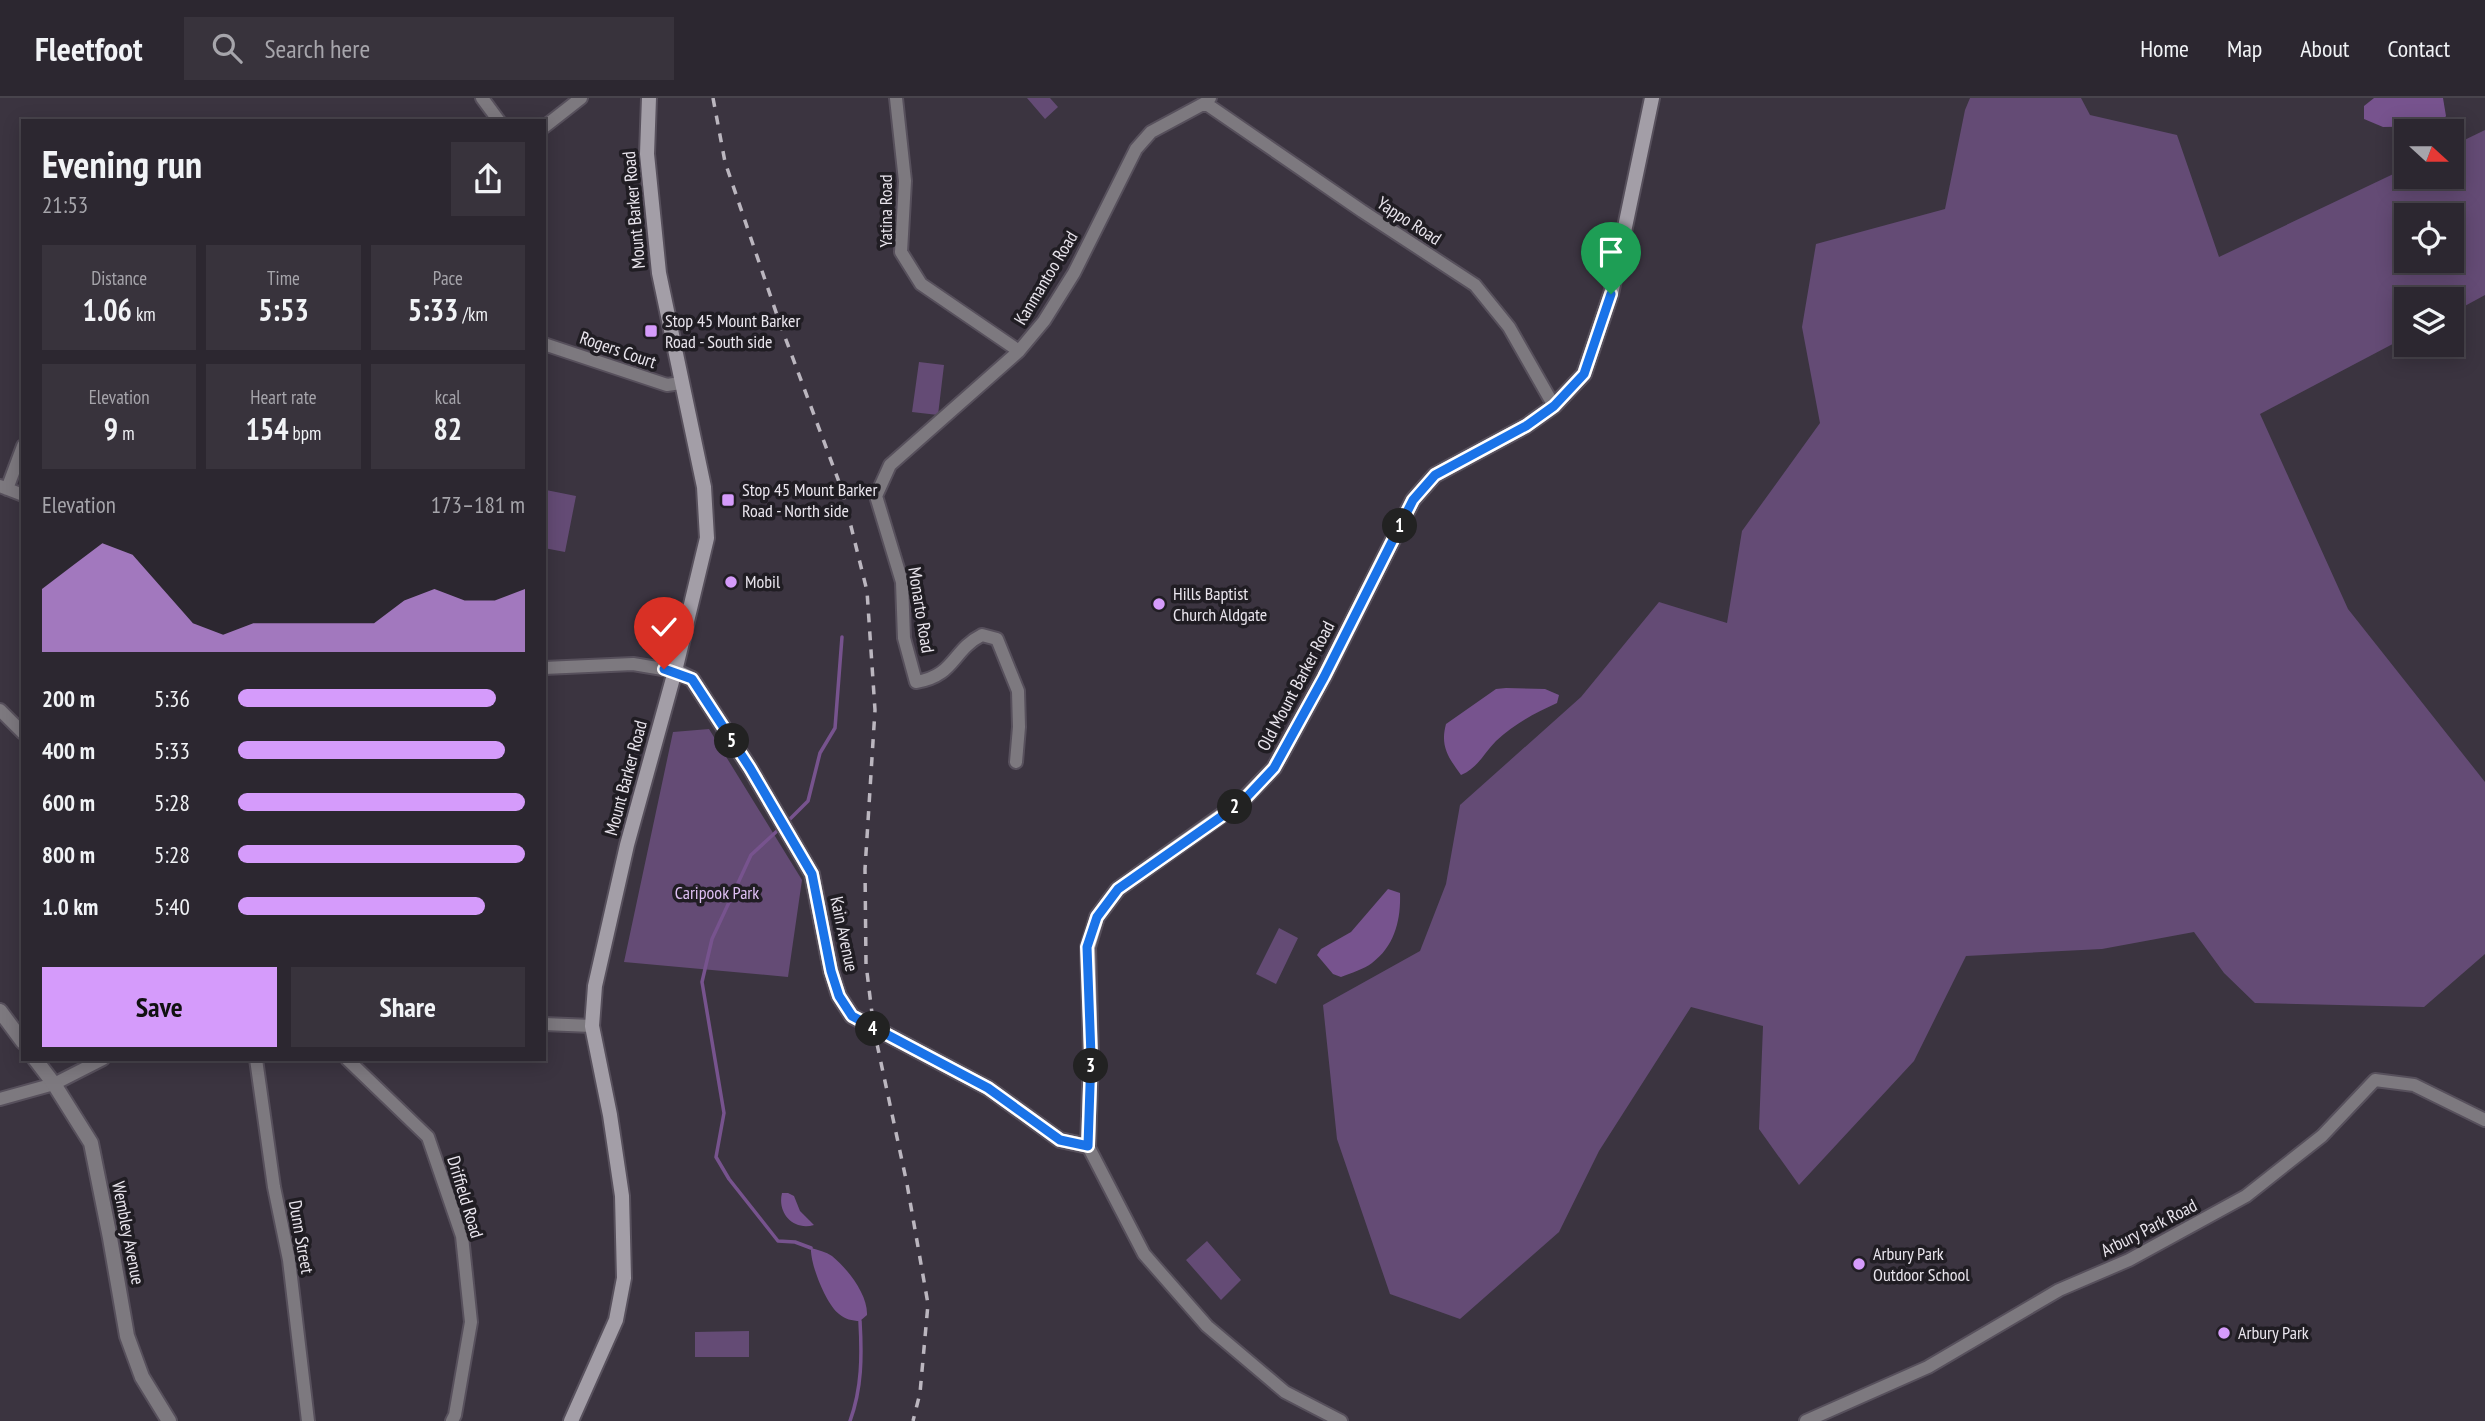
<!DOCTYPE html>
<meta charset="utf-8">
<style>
body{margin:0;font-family:"PT Sans Narrow",sans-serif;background:#38333c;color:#f1f3f6;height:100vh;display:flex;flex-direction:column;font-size:26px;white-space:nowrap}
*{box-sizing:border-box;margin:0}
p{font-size:23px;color:#a6a5ab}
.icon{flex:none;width:38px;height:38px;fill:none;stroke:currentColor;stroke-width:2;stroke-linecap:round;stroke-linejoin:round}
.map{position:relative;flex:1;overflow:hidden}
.drawer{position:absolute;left:21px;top:21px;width:525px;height:942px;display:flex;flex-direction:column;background:#2c2730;border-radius:0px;box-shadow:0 4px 18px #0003,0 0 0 2px #48444c}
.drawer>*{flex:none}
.needle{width:46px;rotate:111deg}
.buttons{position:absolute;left:2394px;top:21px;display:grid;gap:14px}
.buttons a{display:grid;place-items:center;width:70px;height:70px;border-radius:0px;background:#2c2730;box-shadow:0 4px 18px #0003,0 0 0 2px #48444c;font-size:35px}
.pin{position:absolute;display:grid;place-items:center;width:60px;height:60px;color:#fff;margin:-72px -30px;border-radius:50% 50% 50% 0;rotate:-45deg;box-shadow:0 0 7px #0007}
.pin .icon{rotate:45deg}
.km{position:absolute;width:35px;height:35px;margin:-18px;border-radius:50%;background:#222;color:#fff;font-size:19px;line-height:35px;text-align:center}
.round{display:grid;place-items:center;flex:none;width:74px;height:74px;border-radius:0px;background:#38333c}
.overview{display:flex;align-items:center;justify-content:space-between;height:119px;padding:0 21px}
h1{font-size:38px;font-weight:700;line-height:52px}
.metrics{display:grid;grid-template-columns:repeat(3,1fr);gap:10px;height:119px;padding:7px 21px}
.metrics div{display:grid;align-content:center;border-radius:0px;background:#38333c;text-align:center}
.metrics b{font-size:30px;font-weight:700}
.metrics small{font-size:19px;font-weight:400}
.metrics p{font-size:19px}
.chart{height:196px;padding:14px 21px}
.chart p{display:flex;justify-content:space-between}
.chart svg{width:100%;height:126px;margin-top:7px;fill:#d59bfb;opacity:.7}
.primary-button{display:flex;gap:14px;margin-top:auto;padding:14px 21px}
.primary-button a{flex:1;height:80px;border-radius:0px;background:#d59bfb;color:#111;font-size:28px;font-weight:700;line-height:80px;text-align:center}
.primary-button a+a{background:#38333c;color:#f1f3f6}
ul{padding:0 21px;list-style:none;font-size:23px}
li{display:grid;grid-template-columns:112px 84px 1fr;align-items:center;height:52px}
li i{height:18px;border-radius:9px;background:#d59bfb}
header{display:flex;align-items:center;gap:42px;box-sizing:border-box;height:98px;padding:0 35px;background:#2c2730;border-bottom:2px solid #48444c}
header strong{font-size:33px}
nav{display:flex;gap:38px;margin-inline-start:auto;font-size:24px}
.search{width:490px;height:63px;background:#38333c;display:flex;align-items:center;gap:18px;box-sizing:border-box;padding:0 24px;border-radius:0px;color:#a6a5ab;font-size:26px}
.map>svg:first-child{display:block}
</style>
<header>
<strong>Fleetfoot</strong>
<div class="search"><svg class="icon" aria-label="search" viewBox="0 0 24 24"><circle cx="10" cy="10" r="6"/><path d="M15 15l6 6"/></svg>Search here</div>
<nav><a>Home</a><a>Map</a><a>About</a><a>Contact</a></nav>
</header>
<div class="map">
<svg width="2485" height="1323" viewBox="0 0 2485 1323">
<rect width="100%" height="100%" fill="#3b3440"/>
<path fill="#644b75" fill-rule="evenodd" d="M1027 0H1050L1058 9 1045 21Z
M1970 0H2081L2090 17 2177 37 2219 159 2406 70V79H2452V48L2485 32V197L2452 215V201H2406V239L2260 316 2348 511 2485 684V856L2424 909 2255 905 2224 875 2194 834 2102 851 1966 858 1914 963 1799 1087 1759 1031 1763 928 1691 909 1599 1053 1559 1134 1460 1221 1390 1196 1337 1041 1323 907 1420 853 1446 786 1460 707 1581 599 1659 504 1727 525 1742 433 1820 325 1802 229 1816 146 1945 111 1965 12ZM2406 117H2452V163H2406Z
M919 264 944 267 938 317 912 314Z
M546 392 576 398 565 454 544 450Z
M709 631 802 782 788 879 624 864 673 634Z
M1279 830 1298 840 1276 886 1256 876Z
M1207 1143 1241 1182 1221 1202 1186 1162Z
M749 1233V1259H695V1234Z"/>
<path fill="#77538e" d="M2374 0H2443L2446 18 2439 28 2383 29 2364 21V8Z
M1506 590 1545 591 1559 597 1557 605C1535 615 1514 626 1496 643 1484 655 1478 670 1461 677 1448 659 1440 648 1446 626L1496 591Z
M1388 791 1400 795C1401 821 1395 848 1372 865 1364 871 1351 875 1341 879L1333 876 1317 857 1321 851 1351 834Z
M782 1095H788L794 1098 800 1113 814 1127C793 1133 777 1115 782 1095Z
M811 1150C818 1152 826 1154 832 1158 848 1171 868 1197 867 1217L860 1223C852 1223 845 1221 839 1216 826 1206 810 1166 811 1150Z"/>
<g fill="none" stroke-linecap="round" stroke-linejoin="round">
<path stroke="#77538e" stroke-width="3.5" d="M790 721 808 703 820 655 835 630 842 539
M777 733 751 757 712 841 702 884 724 1015 716 1059 729 1081 778 1143 795 1144 811 1150
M850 1323C862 1290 862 1258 860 1223"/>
<defs>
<path id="minor" d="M482 0 499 23
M896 0 905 83 901 154 921 186 1019 253
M1205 5 1362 113 1475 187 1509 229 1554 308
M544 29 581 0
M544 246 667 287 681 285
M0 388 23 397
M7 391 23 348
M544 570 633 566 675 573
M0 612 23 635
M1016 664 1019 629 1018 593 997 541 982 537C952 552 955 578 916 584L904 540 902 484 876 398 890 367 1019 253 1044 223 1074 175 1136 51 1151 34 1205 5 1210 0
M544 926 592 928
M256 961 274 1089 289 1162 308 1323
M347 961 428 1039 462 1138 471 1224 455 1317 452 1323
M0 1001 54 986 103 961
M1088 1048 1144 1156 1207 1228 1285 1294 1341 1323
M1806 1323 1928 1269 2059 1192 2129 1162 2246 1098 2322 1038 2375 982 2414 987 2485 1022"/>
<path id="tertiary" d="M0 913 23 944
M35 961 54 986 91 1045 110 1140 127 1238 142 1279 169 1323"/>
<path id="secondary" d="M675 573 692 581 750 670 812 776 831 873 839 898 852 918 988 990 1060 1042 1088 1048 1091 958 1088 849 1097 819 1118 791 1242 703 1274 670 1324 579 1413 402 1435 377 1526 328 1554 308 1584 276 1611 196 1652 0
M571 1323 616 1222 624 1180 622 1098 610 1017 592 928 595 888 627 747 675 573 707 440 704 389 659 175 647 56 649 0"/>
</defs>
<use href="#minor" stroke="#57505c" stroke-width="16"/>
<use href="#tertiary" stroke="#57505c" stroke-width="18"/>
<use href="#secondary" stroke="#57505c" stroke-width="18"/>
<use href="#minor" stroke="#7d797f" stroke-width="12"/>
<use href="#tertiary" stroke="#7d797f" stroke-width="14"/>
<use href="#secondary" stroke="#a39ea7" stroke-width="14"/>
<path stroke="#bbb6bf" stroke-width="3.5" stroke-dasharray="9 9" stroke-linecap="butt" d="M713 0 725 64 779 223 842 392 867 493 875 612 865 771 866 866 874 932 907 1086 928 1206 920 1295 913 1323"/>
</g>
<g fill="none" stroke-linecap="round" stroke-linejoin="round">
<defs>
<path id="route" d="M664 571 692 581 750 670 812 776 831 873 839 898 852 918 988 990 1060 1042 1088 1048 1091 958 1087 849 1097 819 1118 791 1242 704 1274 670 1324 579 1413 402 1435 377 1526 328 1554 308 1584 276 1611 196"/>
</defs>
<use href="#route" stroke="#fff" stroke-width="14"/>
<use href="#route" stroke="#1a73e8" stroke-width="9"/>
</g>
<g fill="#d59bfb" stroke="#201d23" stroke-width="2.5">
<rect x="644" y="226" width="14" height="14" rx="3.5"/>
<rect x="721" y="395" width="14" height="14" rx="3.5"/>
<circle cx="731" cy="484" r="7"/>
<circle cx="1159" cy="506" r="7"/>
<circle cx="1859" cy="1166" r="7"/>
<circle cx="2224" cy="1235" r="7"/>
</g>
<g text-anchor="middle" stroke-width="7" stroke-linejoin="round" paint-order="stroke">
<g font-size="18" fill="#e9e5ed" stroke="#201d23">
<text transform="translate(634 112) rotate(-95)" y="6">Mount Barker Road</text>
<text transform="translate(886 113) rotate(-90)" y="6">Yatina Road</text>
<text transform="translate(1409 123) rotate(33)" y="6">Yappo Road</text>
<text transform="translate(1046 180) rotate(-59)" y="6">Kanmantoo Road</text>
<text transform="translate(618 252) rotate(19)" y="6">Rogers Court</text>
<text transform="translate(921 512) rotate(81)" y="6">Monarto Road</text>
<text transform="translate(1296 588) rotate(-62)" y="6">Old Mount Barker Road</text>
<text transform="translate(626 680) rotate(-75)" y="6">Mount Barker Road</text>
<text transform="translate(844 836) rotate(78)" y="6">Kain Avenue</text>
<text transform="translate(465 1099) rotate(73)" y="6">Driffield Road</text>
<text transform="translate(2149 1130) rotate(-27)" y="6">Arbury Park Road</text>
<text transform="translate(128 1135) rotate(79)" y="6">Wembley Avenue</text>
<text transform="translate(301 1139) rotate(80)" y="6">Dunn Street</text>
</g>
<g font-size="18" fill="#e9e5ed" stroke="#201d23" text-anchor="start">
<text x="665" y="229">Stop 45 Mount Barker<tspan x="665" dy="21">Road - South side</tspan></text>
<text x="742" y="398">Stop 45 Mount Barker<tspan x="742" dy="21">Road - North side</tspan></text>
<text x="745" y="490">Mobil</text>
<text x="1173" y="502">Hills Baptist<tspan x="1173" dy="21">Church Aldgate</tspan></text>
<text x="1873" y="1162">Arbury Park<tspan x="1873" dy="21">Outdoor School</tspan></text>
<text x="2238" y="1241">Arbury Park</text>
</g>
<g font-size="18" fill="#dfc0f4" stroke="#201d23">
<text x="717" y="801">Caripook Park</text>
</g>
</g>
</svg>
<div class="buttons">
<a><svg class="needle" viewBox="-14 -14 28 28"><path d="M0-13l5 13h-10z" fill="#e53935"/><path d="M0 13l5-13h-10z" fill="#a6a5ab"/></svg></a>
<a><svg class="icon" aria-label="locate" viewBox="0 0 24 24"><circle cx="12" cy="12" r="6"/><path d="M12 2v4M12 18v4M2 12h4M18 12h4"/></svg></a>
<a><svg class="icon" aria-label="layers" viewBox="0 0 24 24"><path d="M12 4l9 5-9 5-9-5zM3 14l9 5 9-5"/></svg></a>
</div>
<div class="pin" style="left:1611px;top:196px;background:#1e9e55"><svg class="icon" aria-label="arrive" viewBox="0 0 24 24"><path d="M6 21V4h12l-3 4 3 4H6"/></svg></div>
<div class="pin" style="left:664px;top:571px;background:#d93025"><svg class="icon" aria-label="check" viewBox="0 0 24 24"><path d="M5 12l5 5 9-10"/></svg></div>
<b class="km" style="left:1400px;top:428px">1</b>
<b class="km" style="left:1235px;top:709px">2</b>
<b class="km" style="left:1091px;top:968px">3</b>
<b class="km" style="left:873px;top:931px">4</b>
<b class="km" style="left:732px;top:643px">5</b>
<section class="drawer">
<div class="overview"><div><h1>Evening run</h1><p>21:53</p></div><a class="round"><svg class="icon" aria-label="share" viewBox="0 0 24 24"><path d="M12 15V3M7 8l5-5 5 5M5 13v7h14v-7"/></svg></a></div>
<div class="metrics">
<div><p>Distance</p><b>1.06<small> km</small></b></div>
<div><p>Time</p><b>5:53</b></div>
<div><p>Pace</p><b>5:33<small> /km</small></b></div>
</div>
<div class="metrics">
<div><p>Elevation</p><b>9<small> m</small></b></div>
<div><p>Heart rate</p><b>154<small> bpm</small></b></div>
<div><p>kcal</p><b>82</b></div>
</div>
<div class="chart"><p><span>Elevation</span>173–181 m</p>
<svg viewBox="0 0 160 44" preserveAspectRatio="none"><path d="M0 44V22L10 14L20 6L30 10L40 22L50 34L60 38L70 34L80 34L90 34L100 34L110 34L120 26L130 22L140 26L150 26L160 22V44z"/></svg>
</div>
<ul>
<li><b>200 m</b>5:36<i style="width:90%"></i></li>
<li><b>400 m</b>5:33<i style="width:93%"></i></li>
<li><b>600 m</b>5:28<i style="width:100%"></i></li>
<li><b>800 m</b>5:28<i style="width:100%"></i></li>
<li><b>1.0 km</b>5:40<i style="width:86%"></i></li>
</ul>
<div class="primary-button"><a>Save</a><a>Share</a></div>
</section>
</div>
